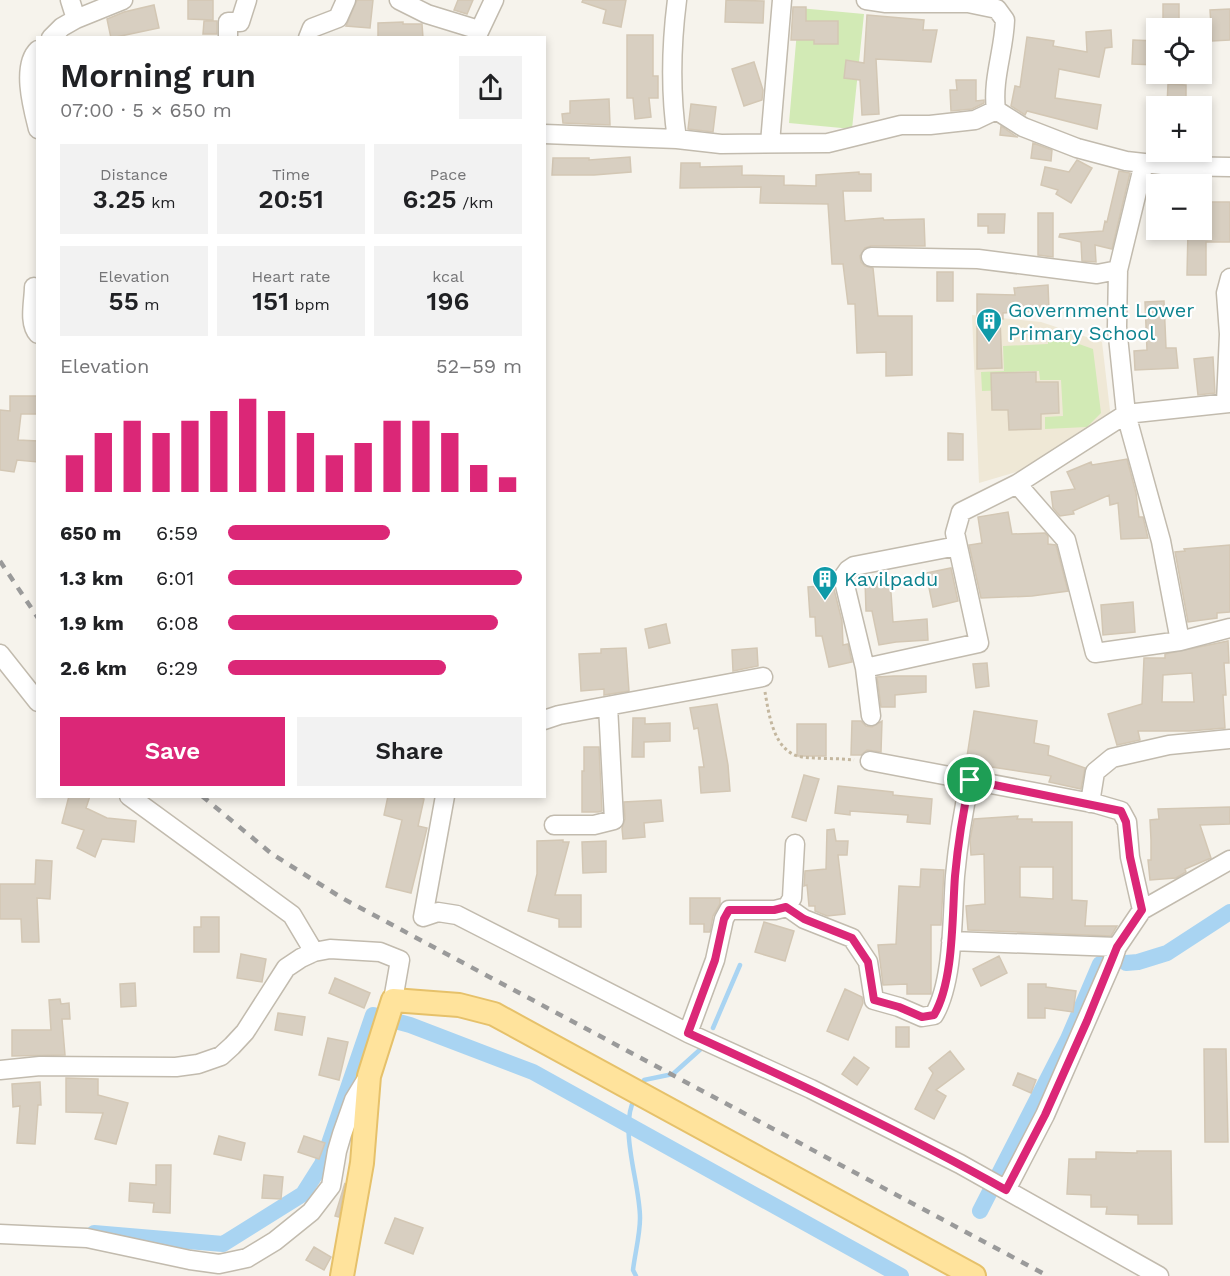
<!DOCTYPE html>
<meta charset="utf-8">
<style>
body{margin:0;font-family:"Work Sans",sans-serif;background:#f2f2f2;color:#202124;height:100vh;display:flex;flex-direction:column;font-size:22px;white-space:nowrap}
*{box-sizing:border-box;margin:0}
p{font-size:20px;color:#757577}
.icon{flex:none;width:33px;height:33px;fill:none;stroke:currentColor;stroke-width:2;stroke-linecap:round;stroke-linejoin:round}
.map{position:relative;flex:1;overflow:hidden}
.sheet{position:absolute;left:36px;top:36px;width:510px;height:762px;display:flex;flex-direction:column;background:#fff;border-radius:0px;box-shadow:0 3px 9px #0003}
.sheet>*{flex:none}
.controls{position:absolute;left:1146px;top:18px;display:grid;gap:12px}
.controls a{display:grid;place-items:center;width:66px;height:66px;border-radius:0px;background:#fff;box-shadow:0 3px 9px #0003;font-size:30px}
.pin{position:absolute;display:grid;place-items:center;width:51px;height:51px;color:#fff;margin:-26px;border:3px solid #fff;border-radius:50%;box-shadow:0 2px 6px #0007}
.round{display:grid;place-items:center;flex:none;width:63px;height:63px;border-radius:0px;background:#f2f2f2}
.head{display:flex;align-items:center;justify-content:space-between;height:102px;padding:0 24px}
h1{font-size:33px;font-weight:600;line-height:45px}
.metrics{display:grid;grid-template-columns:repeat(3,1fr);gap:9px;height:102px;padding:6px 24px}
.metrics div{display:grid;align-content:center;border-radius:0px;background:#f2f2f2;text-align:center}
.metrics b{font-size:26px;font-weight:600}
.metrics small{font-size:16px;font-weight:400}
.metrics p{font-size:16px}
.chart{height:168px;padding:12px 24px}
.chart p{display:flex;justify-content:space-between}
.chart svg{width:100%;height:108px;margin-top:6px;stroke:#db2777;stroke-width:6}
.button{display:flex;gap:12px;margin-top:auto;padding:12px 24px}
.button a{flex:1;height:69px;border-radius:0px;background:#db2777;color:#fff;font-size:24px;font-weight:600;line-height:69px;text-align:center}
.button a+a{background:#f2f2f2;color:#202124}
ul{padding:0 24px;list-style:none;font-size:20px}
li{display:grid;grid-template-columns:96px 72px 1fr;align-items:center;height:45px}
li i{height:15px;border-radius:8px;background:#db2777}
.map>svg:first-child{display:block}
</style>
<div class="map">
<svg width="1230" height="1276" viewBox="0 0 1230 1276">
<rect width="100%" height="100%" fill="#f6f3ec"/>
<path fill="#efe8d6" d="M972 315 1041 322 1102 342 1111 419 1050 462 979 483Z"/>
<path fill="#d2eab5" d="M799 8 864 14 852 129 789 123Z
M1048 333 1093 349 1101 413 1087 427 1045 429V417L1063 416 1061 380H1040L1039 371 1011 372V390L982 391 981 372 1004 371 1003 346 1048 344Z"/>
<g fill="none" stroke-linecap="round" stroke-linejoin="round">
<path stroke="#a9d4f2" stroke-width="4.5" d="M713 1028 740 965
M640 1087 644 1080 673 1074 703 1047
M635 1097C618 1130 640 1182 640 1218 640 1235 635 1253 633 1270L636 1276"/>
<path stroke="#a9d4f2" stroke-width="16" d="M1126 963 1138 962 1167 953 1230 912
M980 1211 1068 1039 1100 964
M94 1233 223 1244 303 1194 322 1164 373 1015 410 1025 533 1072 901 1276"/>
</g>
<path fill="#d8cfc1" stroke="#d3c7b4" stroke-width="1.5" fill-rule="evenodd" d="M188 0H213V20L188 19Z
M357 0H373L370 28 346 26Z
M458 0H473L467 14 454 10Z
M583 0H626L621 27 603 23 606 10 582 2Z
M726 0 764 1 763 23 725 22Z
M1163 4H1179V28H1163Z
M154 5 159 28 111 38 107 19 124 12Z
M793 7H806V21H838V44H814V40H791Z
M1230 9V40L1212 41 1210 10Z
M867 15 924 20 923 30H937L931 62 876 59 879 114 862 115 860 80 844 78 846 60 864 63Z
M204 21H217V34H203Z
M403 22V24H422L423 38H378V23Z
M1111 30 1112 47 1105 48 1099 77 1059 69 1055 98 1101 105 1097 129 1027 111 1025 115 1011 106 1015 86 1020 87 1027 37 1054 41 1053 46 1087 52 1086 32Z
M627 35H653V76H658V98H649L651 117 635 119 633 98H627Z
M1133 40 1156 41V65L1132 64Z
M754 62 763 90 762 100 744 106 732 69Z
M956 80H976V101L984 100V103L972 109 951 111 950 90H957Z
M1168 84 1186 85V106H1167Z
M609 99 610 125 563 123 562 114 570 113V101Z
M691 104 716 107 713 132 688 129Z
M1001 126 1017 137H1018L1000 135Z
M1033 143 1052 150 1051 161 1031 158Z
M630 157 631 172 594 175H552L553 158H589V160Z
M1077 160 1092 168 1071 203 1056 194 1058 190 1041 185 1045 167 1069 172Z
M681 163H700V167L742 166V175L784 176V185L816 186V175L859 172V174H871V191H843L845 221 883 218 884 220 924 219 925 246H871L865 248 860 256 861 262 865 266 873 268 878 316H912V375L886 376V352L857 353 855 304H848L843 264H832L828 204 760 203 761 187 680 188Z
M1119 171 1130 173 1112 249 1095 245 1096 262 1082 261 1081 242 1059 237 1060 234 1103 231 1105 221 1107 222Z
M1202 202H1230V242H1206V275H1187L1188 230H1202Z
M1038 213H1053V257L1038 255Z
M978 214H1005L1004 233H988V226H978Z
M937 272H953V301H937Z
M1048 285 1049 310 1003 313V319H1000L1002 368 977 369V294L1015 295 1014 288Z
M1164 301 1166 348H1176L1178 368 1135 370 1134 351 1147 350 1145 302Z
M1213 357 1215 393 1198 395 1194 359Z
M1036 372V382H1058L1059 413 1041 414V429L1009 430 1008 410H992L991 373Z
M10 396H38V414H21L18 440 38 441V462L17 460 14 472 0 470V410L10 411Z
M948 433 963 434V460H948Z
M1127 459 1136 493 1139 517H1143L1148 538 1121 539 1118 503 1110 505 1109 495 1073 511 1074 514 1060 516 1053 508 1051 492 1075 489 1067 472 1091 462 1092 465Z
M1008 512 1012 534 1045 533 1048 536V544L1056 545 1068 591 1032 596 981 598 969 545 982 543 978 517Z
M1230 545V612L1217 613V618L1188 622 1175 552 1185 551 1184 549Z
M951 568 958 601 933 607 926 573Z
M890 578 893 622 927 619 928 640 896 642 879 645 872 611H866L865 580Z
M833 585 842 621 843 645 848 644 852 662 829 667 822 636H816L815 617H810L808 587Z
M1133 602 1135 632 1103 635 1101 605Z
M666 624 670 643 649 648 645 629Z
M1228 641 1229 663H1224L1226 695H1223L1225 728 1190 731H1138L1140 740 1117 745 1108 714 1142 704 1144 658H1165V654ZM1192 673 1194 702H1162L1163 675Z
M626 648 629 691 604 695V689L581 691 579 654 601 653V649Z
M757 648 758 666 733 671 732 650Z
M987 663 989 686 976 688 973 664Z
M894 676H926V692L895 695V707H881L877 677Z
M717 704 728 765 730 791 701 793 699 767H704L698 728 694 729 690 708Z
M974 711 1037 721 1034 743 1049 746 1048 755 1085 768 1081 789 1049 782 1051 776 966 763Z
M633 718H645V724L670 723V741L644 742V757H632Z
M852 721H861L866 726 872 727 882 721 881 752 867 750 861 755H851Z
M797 724H826V756H797Z
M584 747H599L602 811 598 812H582V771H584Z
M804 775 819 779 806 821 792 817Z
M838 786 893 792V795L932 799 930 824 907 822 908 815 850 811V815L835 813Z
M69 796H90L86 808 107 818 136 821 134 842 102 839 95 857 77 848 84 830 62 823Z
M388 796H416L424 799 418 826 427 828 411 893 386 887 402 820 384 815Z
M661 800 663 821 644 823 645 837 623 839 622 828 625 819 624 802Z
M1230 807V824L1200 825 1211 858 1185 869 1186 872 1176 878 1150 880 1148 860H1151V840L1150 820 1159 819 1158 809Z
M1018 816 1017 819H1032V822H1072V900L1087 901 1085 926H1117L1111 936 968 930 966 906 985 904 984 854 971 855 970 840 974 819ZM1020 867H1053V899L1020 897Z
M834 829 836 841H848L847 855H838L845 914 827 916 815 911V906H809L807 885 804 886 805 871 826 869 827 830Z
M563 840V842H569L555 895H581V927H559V919L528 911 537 874V841Z
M606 841V872L583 873 582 842Z
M36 860 52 861 50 899 37 898 39 942H22L21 919H0V884H35Z
M921 869 944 870 941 925H931V994H907V984L883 985 878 945 896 944 899 886 920 887Z
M690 898H720V904L713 916 710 932H704V924H690Z
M201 917H219V952H194V927H201Z
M764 922 794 931 785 961 755 952Z
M241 954 266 959 262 982 237 978Z
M999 956 1007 973 981 986 973 969Z
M335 978 370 993 364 1008 329 993Z
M135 983 136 1006 121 1007 120 984Z
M1028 984H1046V987L1076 991 1073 1012 1045 1008V1018H1028Z
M845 989 862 997 863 1003 848 1040 827 1031Z
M60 999 61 1004 69 1003 70 1019H62L65 1055 12 1056V1030H51L49 1000Z
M278 1013 305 1017 302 1035 275 1030Z
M896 1027H909V1047H896Z
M328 1038 348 1042 339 1080 319 1075Z
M1204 1049H1226L1228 1142H1205Z
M950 1051 964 1069 936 1090 946 1096 934 1119 915 1109 933 1073 929 1068Z
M854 1057 869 1068 857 1085 842 1074Z
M1018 1073 1036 1080 1031 1093 1013 1085Z
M66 1078 98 1079V1095L128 1103 116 1144 95 1139 103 1113 66 1112Z
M40 1082 41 1105H38L35 1144 17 1143 20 1106 13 1107 12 1084Z
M219 1136 245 1143 241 1160 214 1154Z
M304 1136 325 1143 319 1159 298 1152Z
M1137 1151H1171L1172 1224H1138V1215L1106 1214 1107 1207H1091V1195L1067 1194 1069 1159H1096V1152L1137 1153Z
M156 1165H171L170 1213 153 1212 154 1203 129 1201 130 1183 156 1185Z
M264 1175 283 1177 281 1199 262 1198Z
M345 1183 339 1217 335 1216Z
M395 1218 423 1228 413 1254 385 1243Z
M314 1247 331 1257 324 1270 306 1260Z"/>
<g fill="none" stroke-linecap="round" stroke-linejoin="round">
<defs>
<path id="minor" d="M70 0 76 19 123 0
M399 0 427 14 479 30
M677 0C671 47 670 92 677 139
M51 38 62 27 76 19
M228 38V22H240L247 0
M308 38 312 28 338 18 346 0
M476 38 494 0
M38 50C21 66 33 109 38 129
M996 110 1023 127 1077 148 1126 161 1171 166 1230 167
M544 134 677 139 721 144 828 143 901 125H930L975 120 996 110C992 79 1004 51 1005 20L997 9 968 3H886L866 0
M770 143 782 0
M871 257 978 259 1097 274 1118 270
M34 287C34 301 28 323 38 334
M1226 403 1229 334 1226 293 1230 278
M1017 484 1066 540 1095 653 1180 641 1161 541 1126 414 1117 327 1118 270 1144 163
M1180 641 1230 628
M0 654 38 702
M865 668 843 577 848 570 854 566 957 546
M871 716 865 668 979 643 955 533 961 512 1017 484 1126 414 1230 403
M544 720 559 715 763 677
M870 761 1097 804 1121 811 1127 822 1130 857 1142 910
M129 796 292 915 314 952
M445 796 423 917 438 912 457 915 688 1033 811 1089 960 1164 1159 1276
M1090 803 1095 772 1112 758 1169 745 1230 739
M554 825H594L614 820 608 706
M787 907 804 919 852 938 868 962 874 1000 899 1007 922 1017 934 1015C954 981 952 916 955 876 958 843 963 812 970 780
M951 941 1117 947
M688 1033 715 960 724 919 729 910H775L787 907 792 898 795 844
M0 1070 40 1066 176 1067 198 1064 221 1056 232 1046 245 1032 286 968 301 958 314 952 330 949 380 952 400 960 393 1000
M1006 1190 1045 1115 1112 962 1117 947 1142 910 1230 860
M0 1234 87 1238 190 1260 219 1264 247 1258 275 1241 311 1212 331 1186 337 1151 342 1134 354 1100 368 1077"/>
<path id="major" d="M342 1276 362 1163 369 1076 393 1000 459 1005 494 1014 974 1276"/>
</defs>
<use href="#minor" stroke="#c2bbae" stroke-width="21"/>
<use href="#major" stroke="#e6c16a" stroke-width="26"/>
<path stroke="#c4b79f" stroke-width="3" stroke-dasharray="3 3" stroke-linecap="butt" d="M765 692C769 715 774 753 802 757 819 759 837 758 854 760"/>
<use href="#minor" stroke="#fff" stroke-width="18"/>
<use href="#major" stroke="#ffe39c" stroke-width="22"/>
<path stroke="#9a9a9a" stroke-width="4.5" stroke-dasharray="8 8" stroke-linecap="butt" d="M0 561 38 618
M202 796 272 854 342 898 1048 1276"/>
</g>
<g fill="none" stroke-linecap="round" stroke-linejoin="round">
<defs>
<path id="route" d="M970 780 1121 811 1126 822 1130 857 1142 910 1117 947 1087 1021 1045 1115 1006 1190C903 1132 796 1082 688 1033L715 960 724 919 729 910H774L786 907 804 919 852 938 868 962 874 1000 899 1007 922 1017 934 1015C954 981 952 916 955 876 958 843 963 812 970 780Z"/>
</defs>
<use href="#route" stroke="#fff" stroke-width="12"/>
<use href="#route" stroke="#db2777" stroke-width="8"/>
</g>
<defs>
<symbol id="building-pin" viewBox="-11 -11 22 30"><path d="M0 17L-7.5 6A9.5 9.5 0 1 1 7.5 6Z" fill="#0f9aa8" stroke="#fff"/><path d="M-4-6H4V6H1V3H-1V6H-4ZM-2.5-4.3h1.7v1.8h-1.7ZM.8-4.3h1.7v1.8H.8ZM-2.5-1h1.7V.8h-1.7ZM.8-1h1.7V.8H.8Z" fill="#fff"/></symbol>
</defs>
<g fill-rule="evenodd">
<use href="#building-pin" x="974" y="306" width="30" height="40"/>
<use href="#building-pin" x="810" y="564" width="30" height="40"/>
</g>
<g text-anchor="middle" stroke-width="4.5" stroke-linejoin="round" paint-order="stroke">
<g font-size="20" fill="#0d838f" stroke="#fff" text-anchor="start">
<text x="1008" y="317">Government Lower<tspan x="1008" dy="23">Primary School</tspan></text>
<text x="844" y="586">Kavilpadu</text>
</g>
</g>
</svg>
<div class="controls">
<a><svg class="icon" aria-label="locate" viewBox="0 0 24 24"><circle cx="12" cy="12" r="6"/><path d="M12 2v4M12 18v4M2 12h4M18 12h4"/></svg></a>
<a>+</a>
<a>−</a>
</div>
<div class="pin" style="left:970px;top:780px;background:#1e9e55"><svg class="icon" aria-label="arrive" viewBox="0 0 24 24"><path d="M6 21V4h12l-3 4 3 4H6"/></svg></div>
<section class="sheet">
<div class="head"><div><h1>Morning run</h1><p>07:00 · 5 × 650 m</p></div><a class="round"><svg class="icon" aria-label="share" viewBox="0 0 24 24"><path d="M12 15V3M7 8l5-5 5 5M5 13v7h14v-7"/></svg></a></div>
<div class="metrics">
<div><p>Distance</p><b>3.25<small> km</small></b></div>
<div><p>Time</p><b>20:51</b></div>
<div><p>Pace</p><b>6:25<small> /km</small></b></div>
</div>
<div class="metrics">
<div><p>Elevation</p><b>55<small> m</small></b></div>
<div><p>Heart rate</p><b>151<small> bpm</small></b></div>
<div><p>kcal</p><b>196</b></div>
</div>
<div class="chart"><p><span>Elevation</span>52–59 m</p>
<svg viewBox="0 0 160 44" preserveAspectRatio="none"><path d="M5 44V29M15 44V20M25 44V15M35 44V20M45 44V15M55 44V11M65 44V6M75 44V11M85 44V20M95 44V29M105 44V24M115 44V15M125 44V15M135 44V20M145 44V33M155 44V38"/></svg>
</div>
<ul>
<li><b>650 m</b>6:59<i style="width:55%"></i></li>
<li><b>1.3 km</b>6:01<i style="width:100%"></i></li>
<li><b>1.9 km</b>6:08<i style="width:92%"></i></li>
<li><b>2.6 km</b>6:29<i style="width:74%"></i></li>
</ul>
<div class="button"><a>Save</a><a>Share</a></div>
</section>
</div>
